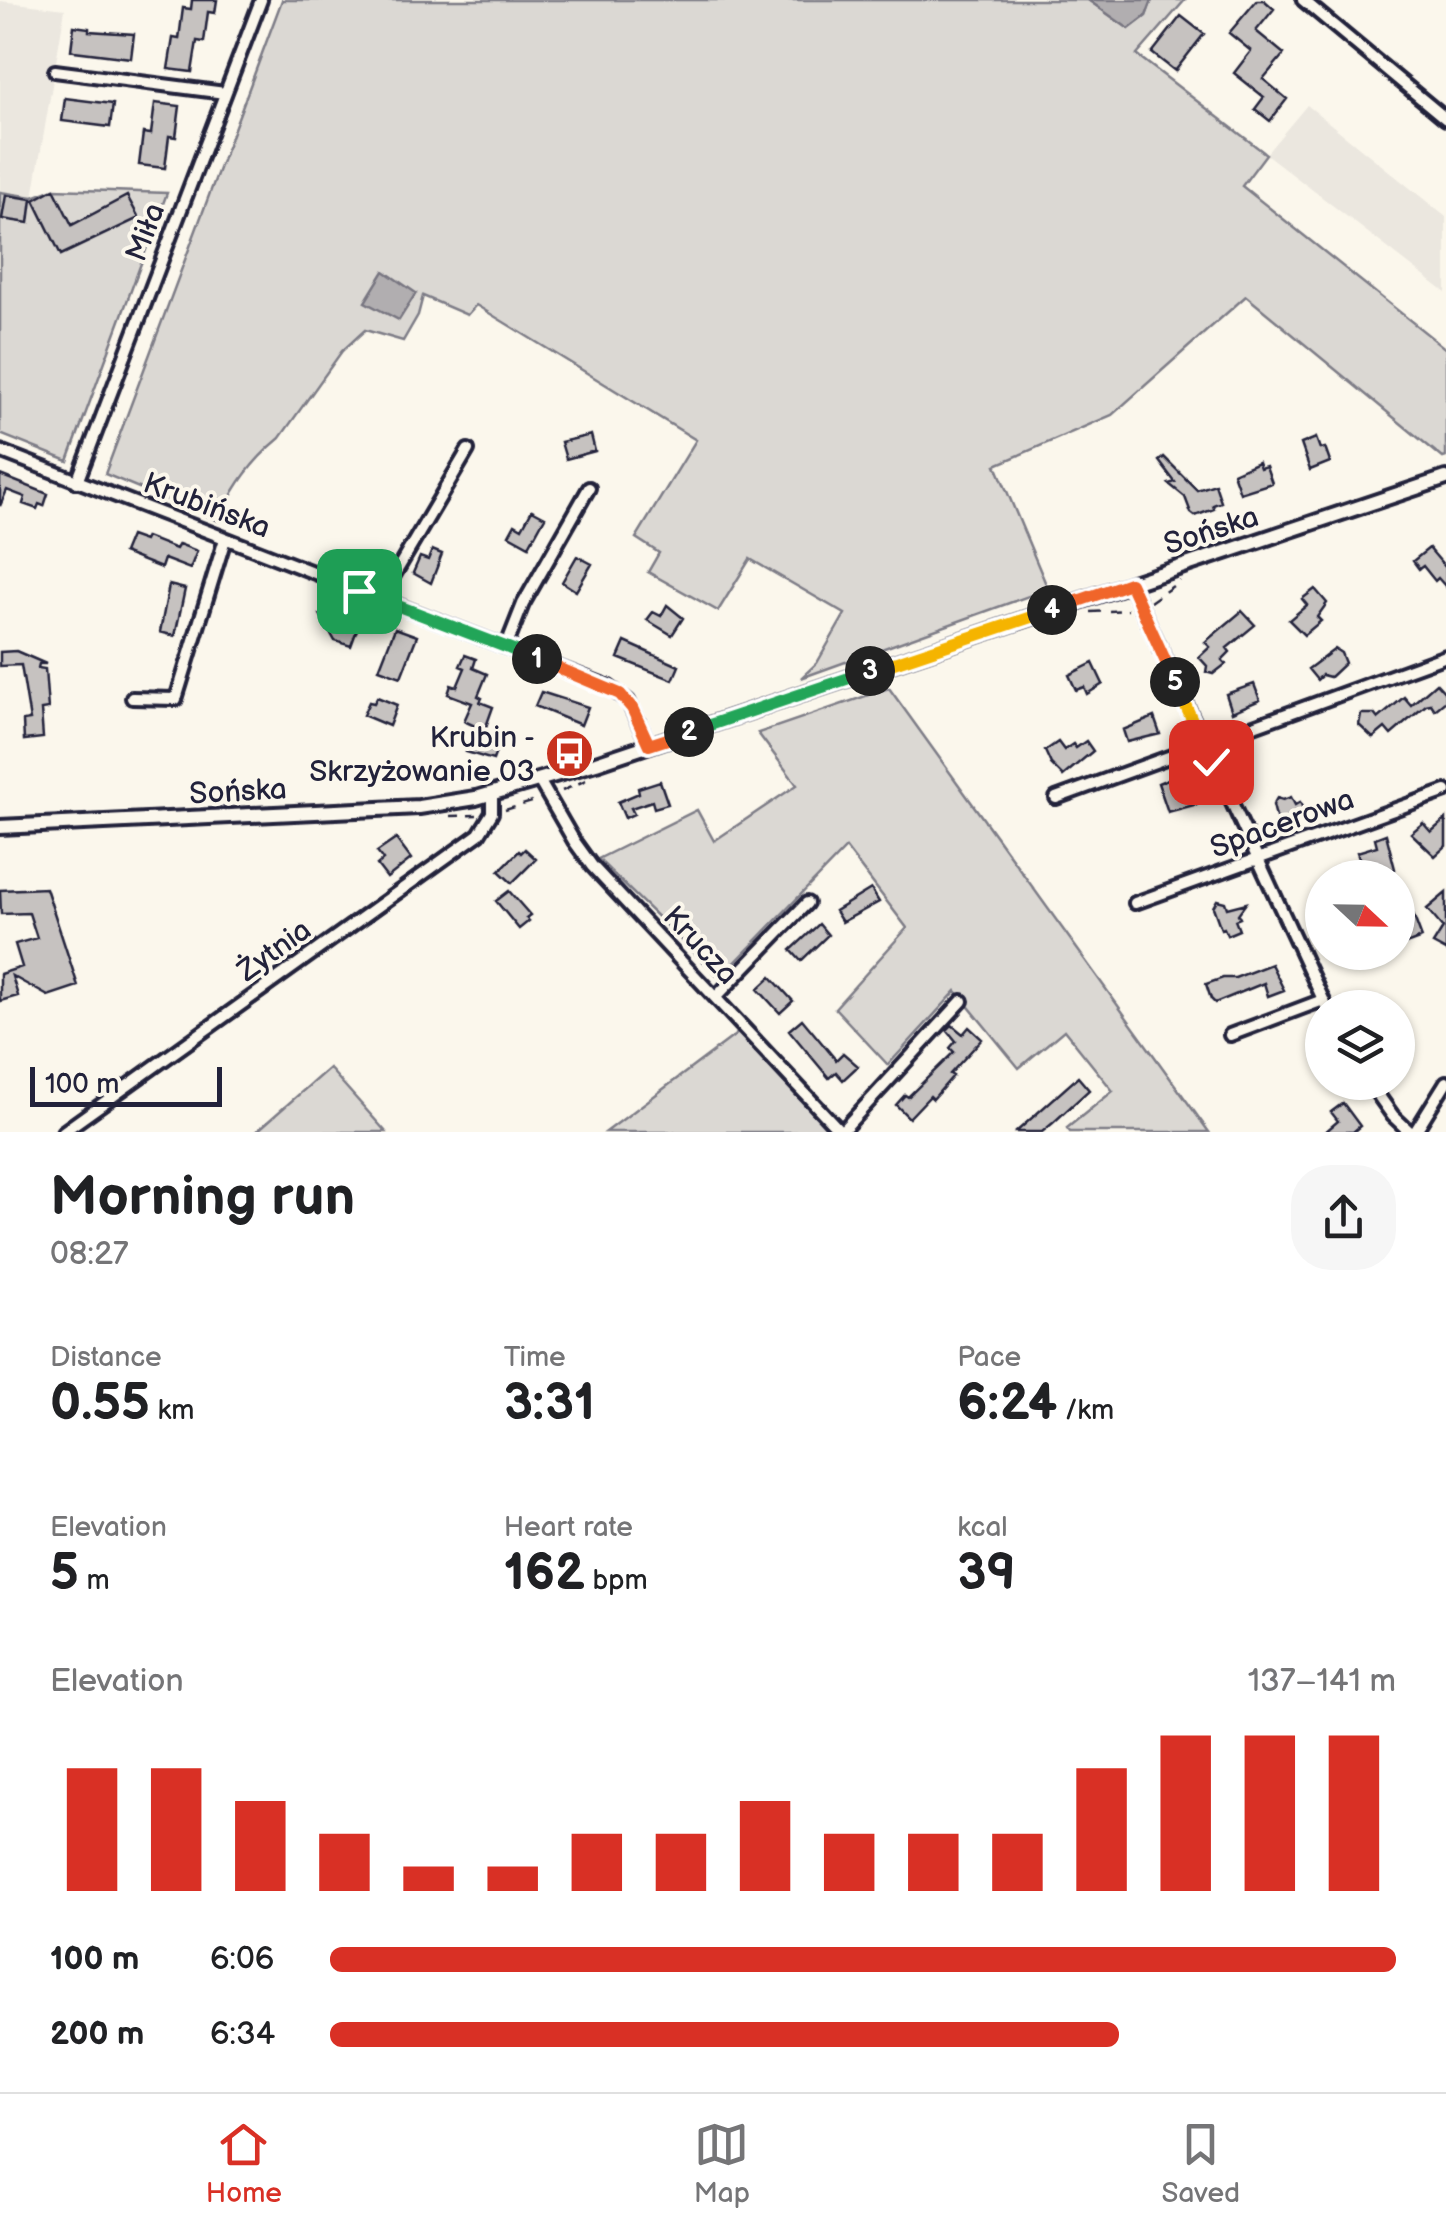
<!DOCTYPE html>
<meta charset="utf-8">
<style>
body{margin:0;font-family:"Balsamiq Sans",sans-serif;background:#f6f6f6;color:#202124;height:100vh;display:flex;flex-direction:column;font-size:38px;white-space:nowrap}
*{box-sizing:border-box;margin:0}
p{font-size:32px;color:#757577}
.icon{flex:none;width:55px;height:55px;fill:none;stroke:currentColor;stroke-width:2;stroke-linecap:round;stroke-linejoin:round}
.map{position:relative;height:1132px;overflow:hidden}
.details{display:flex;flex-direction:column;background:#fff;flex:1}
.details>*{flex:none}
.needle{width:65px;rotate:112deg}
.buttons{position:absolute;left:1305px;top:860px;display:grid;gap:20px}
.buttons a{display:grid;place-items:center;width:110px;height:110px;border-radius:50%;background:#fff;box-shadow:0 2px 8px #0004;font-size:50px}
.scale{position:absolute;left:30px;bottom:25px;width:192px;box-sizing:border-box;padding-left:10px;border:5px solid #22223b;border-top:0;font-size:28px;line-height:35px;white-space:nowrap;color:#22223b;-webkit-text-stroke:8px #fbf7ec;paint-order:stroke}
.pin{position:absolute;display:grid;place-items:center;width:85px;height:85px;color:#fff;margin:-42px;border-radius:20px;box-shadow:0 5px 15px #0006}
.km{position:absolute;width:50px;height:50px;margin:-25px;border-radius:50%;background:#222;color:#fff;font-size:28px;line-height:50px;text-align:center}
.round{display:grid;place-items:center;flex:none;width:105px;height:105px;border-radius:40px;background:#f6f6f6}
.overview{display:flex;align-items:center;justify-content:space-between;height:170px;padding:0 50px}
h1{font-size:55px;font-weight:600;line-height:75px}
.metrics{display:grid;grid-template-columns:repeat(3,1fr);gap:15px;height:170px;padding:10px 50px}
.metrics div{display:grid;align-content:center}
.metrics b{font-size:50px;font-weight:600}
.metrics small{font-size:28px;font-weight:400}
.metrics p{font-size:28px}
.chart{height:280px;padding:20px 50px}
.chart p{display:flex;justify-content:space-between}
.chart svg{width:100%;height:180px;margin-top:10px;stroke:#d93025;stroke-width:6}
ul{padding:0 50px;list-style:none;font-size:32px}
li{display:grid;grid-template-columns:160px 120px 1fr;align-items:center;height:75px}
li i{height:25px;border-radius:12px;background:#d93025}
.tabs{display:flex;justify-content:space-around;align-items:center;height:140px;border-top:2px solid #e0e0e0;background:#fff;font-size:28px;color:#757577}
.tabs a{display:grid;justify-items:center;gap:5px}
.tabs .selected{color:#d93025}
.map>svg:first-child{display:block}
</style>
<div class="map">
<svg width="1446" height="1132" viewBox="0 0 1446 1132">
<rect width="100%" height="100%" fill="#fbf7ec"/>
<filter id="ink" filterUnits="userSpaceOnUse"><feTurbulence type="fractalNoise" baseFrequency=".01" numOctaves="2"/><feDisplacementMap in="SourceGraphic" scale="20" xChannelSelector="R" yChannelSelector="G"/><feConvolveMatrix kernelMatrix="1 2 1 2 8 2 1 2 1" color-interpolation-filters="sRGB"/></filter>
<g filter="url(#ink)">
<path fill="#ebe7df" d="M0 1 65 9 33 197 0 192Z
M1307 105 1446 217V293L1266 154Z"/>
<path fill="#dbd8d3" stroke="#7e7d87" stroke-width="2.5" d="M282 0H1088L1129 29 1146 16 1152 0H1185L1137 55 1266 154 1242 186 1446 349V457L1443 458 1246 296 1112 415 996 465 1048 589 801 678 817 663 845 614 750 559 718 611 648 572 659 553 636 538 696 440 476 305 467 315 423 296 418 315 403 341 365 330 342 351 280 438C253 460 232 489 219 521L105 474Z
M54 189 167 193 68 461 0 434V192L33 197Z
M889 688 1209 1132H1070L1067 1128 1113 1091 1064 1030 1019 1068 956 991 888 1065 835 1008 907 928 846 848 720 978 598 859 697 810 714 841 797 785 758 733Z
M738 1033 830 1132H606Z
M329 1068 386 1132H256Z"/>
<path fill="#b1aeb0" stroke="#787681" stroke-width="2.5" d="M1088 0H1152L1146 16 1129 29Z
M384 271 416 293 399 320 365 302Z"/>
<path fill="#c6c2c0" stroke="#22223b" stroke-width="2.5" d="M192 0H217L215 13 208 12 204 42 197 41 192 72 168 69 173 38 179 39 183 8 191 9Z
M1257 0H1264L1274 9 1256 31 1284 54 1263 79 1287 99 1270 121 1255 109 1264 97 1234 73 1251 51 1229 33Z
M1181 16 1204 34 1175 71 1152 53Z
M74 26 89 28V31L134 34 131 58 74 51 71 50Z
M65 98 113 104 110 127 62 121Z
M155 103 180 106 176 137 169 136 165 168 139 165 143 133 151 134Z
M54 189 72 225 127 196 139 218 61 255 34 200Z
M6 195 32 199 29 223 2 219Z
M591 435 595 451 566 459 561 442Z
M1316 438 1320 449 1325 448 1330 462 1310 470 1301 444Z
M1164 457 1197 490 1215 484 1221 502 1213 505 1214 509 1195 516 1191 513 1185 497 1169 484 1175 482 1159 461Z
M1258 462 1260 468 1266 466 1272 483 1240 493 1233 473Z
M0 475 48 494 44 506 39 504 37 509 23 504 25 497 7 490 0 506Z
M532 510 545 517 529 546 509 535 515 524 522 528Z
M130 536 144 541 146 537 176 549 179 544 197 551 190 569 164 559 161 568 123 553Z
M1429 548 1446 568V587L1438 578 1435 581 1423 566 1419 569 1413 561Z
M432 550 442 554 431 583 413 573 420 557 428 560Z
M577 556 592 564 576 591 562 582Z
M169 585 185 589 175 636 160 632Z
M1315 589 1327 603 1317 617 1321 621 1304 635 1289 620 1307 605 1302 599Z
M667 605 683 618 672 635 647 620 653 612 661 616Z
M1242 611 1255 625 1227 648 1230 652 1222 660 1226 664 1213 674 1206 672 1207 666 1199 657 1210 647 1205 642Z
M321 616 342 624 343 619 359 624 351 646 335 641Z
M395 628 417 636 401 677 379 669Z
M625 642 679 666 673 680 618 658Z
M1335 649 1341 653 1345 663 1330 677 1322 675 1317 680 1308 669Z
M16 651 46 664H39L38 668 45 669 48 709 41 710 43 738 24 740 23 721 30 720 21 665 0 666V652Z
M465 655 476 659 473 668 487 674 478 696 482 698 480 702 493 707 483 735 500 741 493 760 466 752 475 726 464 721 472 703 448 694 451 685 457 687 465 668 460 666Z
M1093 663 1103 684 1087 694 1084 687 1076 690 1069 675Z
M1436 683 1446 694V701L1435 710 1431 704 1426 705 1391 735 1385 728 1373 738 1359 725 1361 714H1374L1378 719 1404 697 1411 705Z
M1254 684 1260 700 1232 712 1226 694Z
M541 692 588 707 581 725 535 706Z
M377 697 397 705 389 726 363 715 369 702 374 703Z
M1154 717 1160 734 1127 742 1123 730Z
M1086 741 1093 751 1063 776 1051 764 1045 751 1058 742 1064 750 1073 744 1076 748Z
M1180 774 1188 796 1198 792 1202 803 1168 812 1158 783Z
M660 781 668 804 654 808 652 801 631 808 634 814 625 818 618 802 639 793 638 788Z
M1291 797 1295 805 1300 802 1306 815 1284 828 1276 817 1273 805 1277 798 1283 800Z
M1446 819V846L1435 856 1411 833 1423 823 1431 832Z
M1386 834 1395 869 1381 874 1377 863 1363 868 1357 852 1377 846 1375 838Z
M396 839 411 859 387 878 377 865 383 860 377 852Z
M525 849 536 859 512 883 499 871 519 851 521 853Z
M46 888 78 986 48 996 12 976 18 996 0 1001V974L22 967 15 944 37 938 29 913 1 914 0 890Z
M871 889 879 902 842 922 835 911Z
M509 891 530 915 526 918 529 921 519 929 496 901Z
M1446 893V951L1433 944 1443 928 1427 909Z
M1217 900 1225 902 1227 908 1246 903 1238 914 1240 918 1235 920 1239 930 1227 935 1224 928 1221 929 1213 907Z
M1411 909 1422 938 1406 944 1403 937 1398 934V914Z
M819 924 828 935 801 961 791 950Z
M1271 964 1284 990 1268 996 1264 983 1215 1003 1211 999 1206 984 1223 978H1235Z
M771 977 793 1001 780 1013 758 989Z
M802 1019 836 1060 843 1053 858 1066 843 1080 836 1072 829 1078 789 1030Z
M952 1025 963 1034 969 1027 982 1039 950 1074 953 1076 933 1099 930 1096 909 1118 896 1105 905 1095 908 1097 954 1052 950 1048 956 1041 947 1030Z
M1078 1077 1089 1090 1053 1123 1042 1132H1016Z
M1343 1103 1360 1126 1353 1132H1325L1338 1121 1331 1112Z"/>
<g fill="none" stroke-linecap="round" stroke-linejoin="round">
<defs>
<path id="minor" d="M1303 0 1446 119
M55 71 225 93
M0 451 609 687 628 701 649 745
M77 482 261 0
M1130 583 1327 1008
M380 599 468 450
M506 647 523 604 589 488
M132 698 176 699 225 539
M540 782 574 841 592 866 841 1132
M1056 798 1446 656
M1135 903 1446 791
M716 997 807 903
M1230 1035 1323 1000
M1369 1082 1393 1116 1410 1132
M63 1132 479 834 492 813V794
M841 1132 962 1001
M1415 1132 1446 1082"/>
<path id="tertiary" d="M0 827 419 807 476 798 596 763 1446 478"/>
</defs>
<use href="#minor" stroke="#22223b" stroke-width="18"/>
<use href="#tertiary" stroke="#22223b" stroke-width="20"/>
<path stroke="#22223b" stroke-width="2.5" stroke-dasharray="10 8" stroke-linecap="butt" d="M1150 602 1180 581
M1091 612 1128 610
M562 791 586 780
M505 810 535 801
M450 816 477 815"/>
<use href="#minor" stroke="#fbf7ec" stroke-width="10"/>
<use href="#tertiary" stroke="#fbf7ec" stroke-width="12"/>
</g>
</g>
<g fill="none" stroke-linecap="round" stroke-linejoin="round" filter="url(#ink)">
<defs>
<path id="split-1" d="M359 591 537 659"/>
<path id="split-2" d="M537 659 620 694 632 708 649 745 689 732"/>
<path id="split-3" d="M689 732 870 671"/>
<path id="split-4" d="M870 671 1052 610"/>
<path id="split-5" d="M1052 610 1130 583 1175 682"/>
<path id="split-6" d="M1175 682 1211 762"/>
</defs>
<use href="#split-1" stroke="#fff" stroke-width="20"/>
<use href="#split-2" stroke="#fff" stroke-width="20"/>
<use href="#split-3" stroke="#fff" stroke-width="20"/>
<use href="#split-4" stroke="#fff" stroke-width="20"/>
<use href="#split-5" stroke="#fff" stroke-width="20"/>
<use href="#split-6" stroke="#fff" stroke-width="20"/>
<use href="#split-1" stroke="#22a559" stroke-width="12"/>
<use href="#split-2" stroke="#f0652b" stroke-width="12"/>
<use href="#split-3" stroke="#22a559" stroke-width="12"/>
<use href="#split-4" stroke="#f5b400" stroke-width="12"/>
<use href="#split-5" stroke="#f0652b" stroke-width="12"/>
<use href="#split-6" stroke="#f5b400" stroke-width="12"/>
</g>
<defs>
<symbol id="bus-disc" viewBox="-11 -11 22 22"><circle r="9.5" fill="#c8321e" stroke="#fbf7ec"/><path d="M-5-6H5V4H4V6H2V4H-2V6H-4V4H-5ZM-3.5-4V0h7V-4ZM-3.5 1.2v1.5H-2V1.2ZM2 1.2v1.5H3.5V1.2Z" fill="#fff"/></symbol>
</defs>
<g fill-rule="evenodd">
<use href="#bus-disc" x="542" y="726" width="55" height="55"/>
</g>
<g text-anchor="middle" stroke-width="8" stroke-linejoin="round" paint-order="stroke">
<g font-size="30" fill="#22223b" stroke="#fbf7ec">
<text transform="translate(145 232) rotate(-69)" y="10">Miła</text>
<text transform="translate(207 505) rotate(21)" y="10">Krubińska</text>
<text transform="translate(1211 530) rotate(-18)" y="10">Sońska</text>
<text transform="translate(238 791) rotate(-3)" y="10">Sońska</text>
<text transform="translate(1282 823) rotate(-20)" y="10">Spacerowa</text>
<text transform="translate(701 945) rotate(47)" y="10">Krucza</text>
<text transform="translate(274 950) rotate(-36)" y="10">Żytnia</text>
</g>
<g font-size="30" fill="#22223b" stroke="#fbf7ec" text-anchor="end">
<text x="535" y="747">Krubin -<tspan x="535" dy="34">Skrzyżowanie 03</tspan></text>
</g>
</g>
</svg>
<div class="buttons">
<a><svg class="needle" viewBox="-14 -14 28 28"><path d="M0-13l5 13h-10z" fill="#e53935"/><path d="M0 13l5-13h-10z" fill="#757577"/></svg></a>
<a><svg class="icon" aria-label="layers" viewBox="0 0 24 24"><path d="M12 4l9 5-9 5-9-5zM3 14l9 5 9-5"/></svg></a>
</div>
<div class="scale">100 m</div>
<div class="pin" style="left:359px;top:591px;background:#1e9e55"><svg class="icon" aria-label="arrive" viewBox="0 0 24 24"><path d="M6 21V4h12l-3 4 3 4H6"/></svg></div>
<div class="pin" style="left:1211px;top:762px;background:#d93025"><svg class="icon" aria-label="check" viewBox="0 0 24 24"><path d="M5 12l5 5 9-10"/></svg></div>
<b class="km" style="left:537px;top:659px">1</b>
<b class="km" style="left:689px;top:732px">2</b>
<b class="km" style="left:870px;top:671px">3</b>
<b class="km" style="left:1052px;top:610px">4</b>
<b class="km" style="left:1175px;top:682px">5</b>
</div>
<section class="details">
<div class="overview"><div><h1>Morning run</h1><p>08:27</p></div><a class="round"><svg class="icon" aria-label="share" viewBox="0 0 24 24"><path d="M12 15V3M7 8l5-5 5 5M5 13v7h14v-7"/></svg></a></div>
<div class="metrics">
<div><p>Distance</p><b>0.55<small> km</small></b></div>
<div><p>Time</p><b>3:31</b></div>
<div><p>Pace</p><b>6:24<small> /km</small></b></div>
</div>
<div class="metrics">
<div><p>Elevation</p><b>5<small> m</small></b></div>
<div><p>Heart rate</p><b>162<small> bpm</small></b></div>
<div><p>kcal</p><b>39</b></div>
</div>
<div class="chart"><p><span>Elevation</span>137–141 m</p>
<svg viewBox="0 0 160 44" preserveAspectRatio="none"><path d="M5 44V14M15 44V14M25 44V22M35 44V30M45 44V38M55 44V38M65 44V30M75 44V30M85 44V22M95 44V30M105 44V30M115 44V30M125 44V14M135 44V6M145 44V6M155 44V6"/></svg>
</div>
<ul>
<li><b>100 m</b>6:06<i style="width:100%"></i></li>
<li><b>200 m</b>6:34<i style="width:74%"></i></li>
</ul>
</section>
<nav class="tabs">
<a class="selected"><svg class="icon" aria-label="home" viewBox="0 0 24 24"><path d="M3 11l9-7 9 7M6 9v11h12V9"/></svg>Home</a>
<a><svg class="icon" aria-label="map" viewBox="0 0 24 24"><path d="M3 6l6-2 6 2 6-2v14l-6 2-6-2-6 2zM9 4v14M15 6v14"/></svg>Map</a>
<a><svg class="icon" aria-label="saved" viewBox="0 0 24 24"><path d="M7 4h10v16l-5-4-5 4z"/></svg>Saved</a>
</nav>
